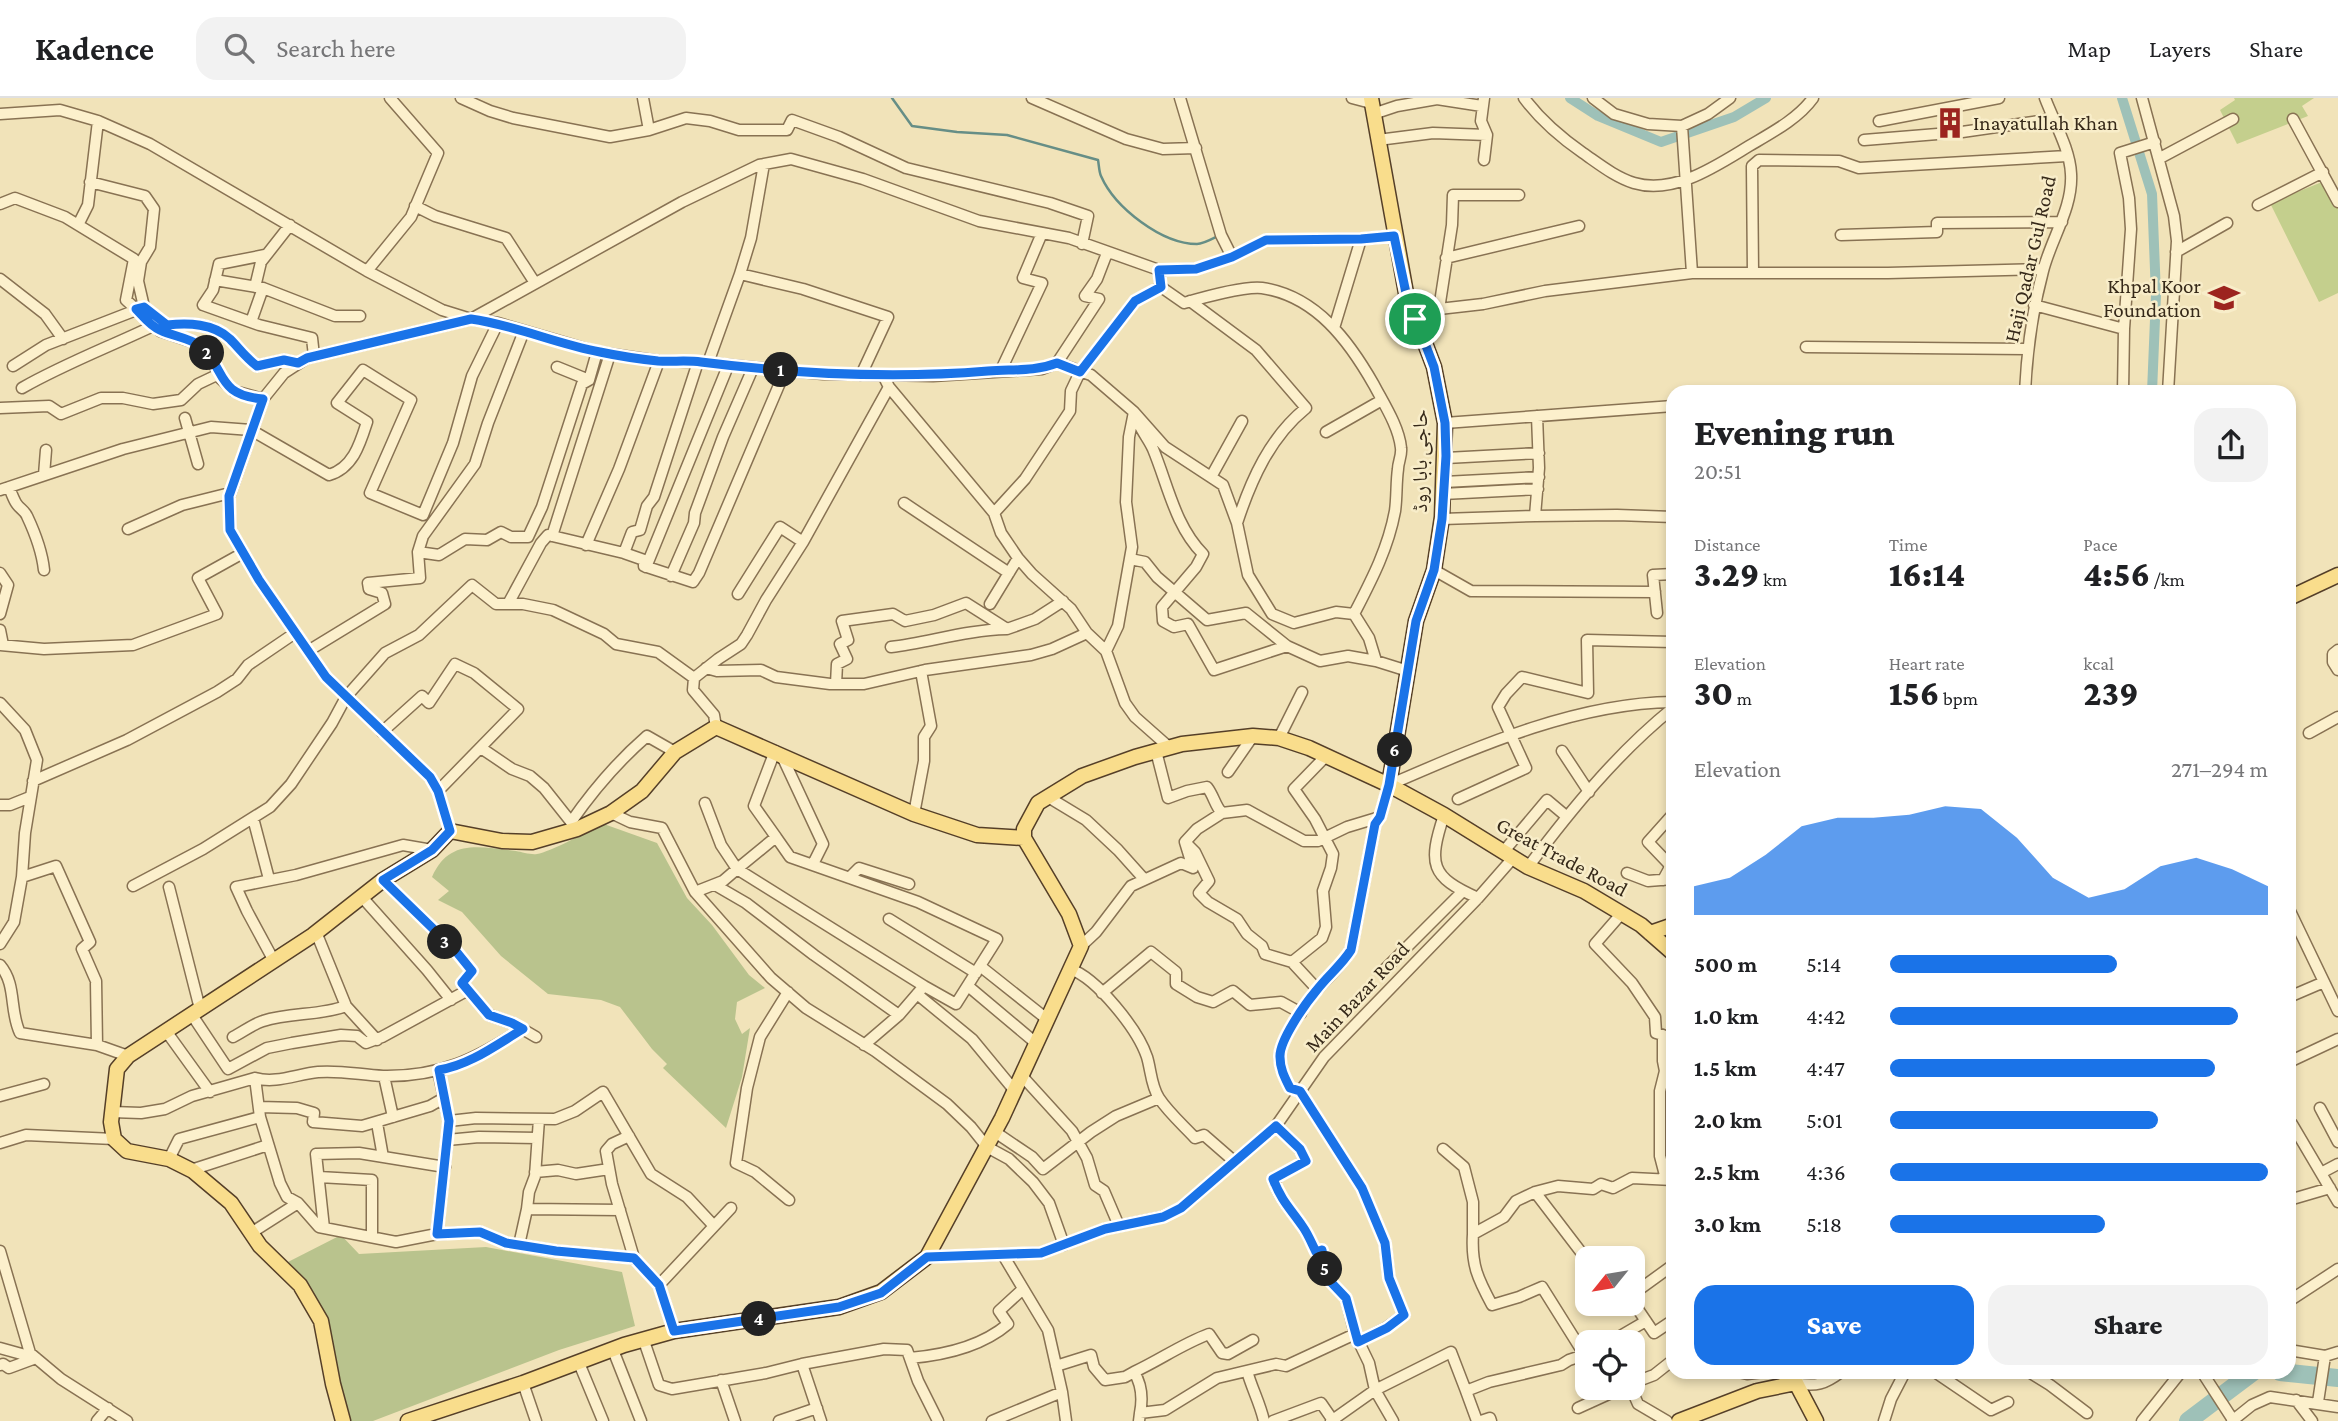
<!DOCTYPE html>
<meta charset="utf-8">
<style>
body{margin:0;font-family:"Crimson Pro","Noto Naskh Arabic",serif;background:#f2f2f2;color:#202124;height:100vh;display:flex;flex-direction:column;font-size:26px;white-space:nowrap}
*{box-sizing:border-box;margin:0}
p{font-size:23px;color:#757577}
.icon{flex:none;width:38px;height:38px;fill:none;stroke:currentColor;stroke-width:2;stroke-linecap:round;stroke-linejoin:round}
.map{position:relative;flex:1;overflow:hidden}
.side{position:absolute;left:1666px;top:287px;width:630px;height:994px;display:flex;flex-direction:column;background:#fff;border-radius:21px;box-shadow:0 4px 10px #0003}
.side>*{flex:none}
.needle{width:46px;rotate:240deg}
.tools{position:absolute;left:1575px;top:1148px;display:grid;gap:14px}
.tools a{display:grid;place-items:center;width:70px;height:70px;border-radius:14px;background:#fff;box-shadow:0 4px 10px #0003;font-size:35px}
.pin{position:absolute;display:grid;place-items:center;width:60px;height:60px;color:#fff;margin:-30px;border:4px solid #fff;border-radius:50%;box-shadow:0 2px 7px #0007}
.km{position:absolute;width:35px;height:35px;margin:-18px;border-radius:50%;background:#222;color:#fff;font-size:19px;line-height:35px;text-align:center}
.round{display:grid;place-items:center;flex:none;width:74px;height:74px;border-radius:21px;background:#f2f2f2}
.head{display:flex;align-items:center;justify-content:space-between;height:119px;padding:0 28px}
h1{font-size:38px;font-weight:800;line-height:52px}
.metrics{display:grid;grid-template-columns:repeat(3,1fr);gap:10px;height:119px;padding:7px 28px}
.metrics div{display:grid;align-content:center}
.metrics b{font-size:35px;font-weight:800}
.metrics small{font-size:19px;font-weight:400}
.metrics p{font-size:19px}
.chart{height:196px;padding:14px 28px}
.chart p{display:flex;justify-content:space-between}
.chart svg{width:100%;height:126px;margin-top:7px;fill:#1a73e8;opacity:.7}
.primary-button{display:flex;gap:14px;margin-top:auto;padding:14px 28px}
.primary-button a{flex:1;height:80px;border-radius:21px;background:#1a73e8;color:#fff;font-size:28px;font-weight:800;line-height:80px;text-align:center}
.primary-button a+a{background:#f2f2f2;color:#202124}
ul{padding:0 28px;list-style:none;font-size:23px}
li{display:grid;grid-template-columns:112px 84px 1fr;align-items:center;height:52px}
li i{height:18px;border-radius:9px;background:#1a73e8}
header{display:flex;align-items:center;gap:42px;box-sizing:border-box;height:98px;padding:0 35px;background:#fff;border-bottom:2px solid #e0e0e0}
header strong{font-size:33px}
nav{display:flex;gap:38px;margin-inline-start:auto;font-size:24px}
.search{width:490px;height:63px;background:#f2f2f2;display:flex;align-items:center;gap:18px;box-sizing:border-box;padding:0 24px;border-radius:21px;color:#757577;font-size:26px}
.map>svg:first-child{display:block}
</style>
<header>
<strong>Kadence</strong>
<div class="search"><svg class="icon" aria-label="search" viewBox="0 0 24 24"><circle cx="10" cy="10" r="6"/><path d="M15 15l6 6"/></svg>Search here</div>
<nav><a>Map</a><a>Layers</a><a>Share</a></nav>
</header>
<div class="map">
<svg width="2338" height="1323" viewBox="0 0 2338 1323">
<rect width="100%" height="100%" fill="#f1e3b9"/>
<path fill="#c4cf8d" d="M2234 0H2314L2302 8 2308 18 2237 46 2220 12 2235 2Z
M2327 82 2338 104V195L2319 204 2270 105Z"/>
<path fill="#b9c38d" d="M601 725 657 745 687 800 712 827 749 877 765 890 737 904 735 921 742 936 750 930 742 979 726 1030 663 970 667 966 652 951 620 909 601 902 548 896 501 858 462 814 438 802 449 793 432 779C449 740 480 749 516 753 522 754 531 757 537 756 550 754 590 733 601 725Z
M341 1137 359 1156 486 1149 622 1174 635 1228 559 1252 373 1323H344L327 1222 286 1165Z"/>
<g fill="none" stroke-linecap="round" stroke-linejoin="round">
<path stroke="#668e86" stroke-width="2.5" d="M892 0 912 28 957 34 1007 37 1098 62C1099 67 1099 74 1101 78 1115 110 1162 146 1197 146 1203 146 1212 141 1218 138"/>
<path stroke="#9ec1b8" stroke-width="10" d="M1570 0 1598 18 1661 44 1734 19 1766 0
M2122 0 2152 96 2156 197 2152 294"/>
<path stroke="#9ec1b8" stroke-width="18" d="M2280 1274 2338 1280
M2188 1323 2253 1274"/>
<defs>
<path id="minor" d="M461 0 490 13 513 20 610 39 649 32 686 20 710 23 739 32H787L792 22 839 39 906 70 1050 105 1088 118 1082 146
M643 0 649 32
M1032 0 1126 41 1163 51 1196 50
M1180 0 1221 137 1232 159
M1352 0 1371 5
M1484 0 1481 23 1487 37 1484 62
M1524 0C1541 23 1560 39 1583 55 1599 66 1615 79 1634 85 1674 97 1716 68 1749 48 1771 35 1798 21 1813 0
M1593 0 1614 16 1648 26 1682 28 1708 16 1730 0
M2142 0 2174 118 2177 143 2168 294
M0 16 60 12 98 23 150 46 367 173 442 212 471 221 498 225 597 254 659 263 698 264 823 276 933 278 1042 271 1057 265 1099 201 1085 198 1097 181 1107 155
M1373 16 1397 8 1437 1 1482 8
M2293 21 2338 104
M1879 23 1999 0
M1682 28 1692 175
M1378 42 1433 35 1487 37
M1864 42 1962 34 2053 21
M2160 60 2233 21
M90 84 145 98 154 111 150 149 141 164 138 183 144 209
M0 106 15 100 65 119 134 161 126 202 160 233 199 246 212 261 220 280 234 293 263 301
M2258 107 2323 74
M415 108 435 118 506 140 535 185
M78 127 88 107 98 23
M1841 137 1937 134V125L2062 124
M2176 154 2227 125
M265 157 219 166 213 192 203 207 259 227 312 240 314 258
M1446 160 1579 128
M1159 172 1161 189 1184 205C1201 200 1245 188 1262 190 1316 198 1349 243 1374 287 1384 306 1399 329 1401 350 1402 358 1398 364 1398 371 1396 385 1397 399 1395 413 1388 451 1371 483 1354 516
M367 173 411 119 438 55 390 0
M1753 175 1752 68 1759 62 1839 63 1859 70 2067 58
M740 176 751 140 764 66
M0 181 45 216 63 241
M215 182 263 190 335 218H360
M255 189 261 164 290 127
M1190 203 1256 252 1306 310C1270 339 1251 382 1237 425
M2034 207 2124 231
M1439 211 1452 127 1453 97H1519
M1415 221 1439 211 1483 206 1545 193 1692 175H1888L2043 171
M251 224 263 190
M1334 230 1361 141
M1806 249 2027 251
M708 265 740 176 803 191 888 219 861 277
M1057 265 1091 277 1134 314 1165 349 1223 387 1237 425 1248 477 1272 516 1294 525 1336 514 1354 516 1369 540 1376 563 1408 573
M13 268 46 247 144 209 167 227C188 225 213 225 230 241 239 249 246 260 257 268L284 262 298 265
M557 269 589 282
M1001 272 1042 185 1023 180 1042 135
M883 277 889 289 994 415 1001 435 1018 460 1032 476 1071 511 1087 535 1106 553 1125 605 1135 619 1170 650
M22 290C64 266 109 249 153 228
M2025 294C2027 251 2032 214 2043 173 2051 141 2073 110 2071 76 2070 51 2054 24 2045 0
M2123 294 2124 231 2131 131 2129 100 2120 55 2155 44
M0 310 49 308 61 316 101 300H123L153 306 181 302 198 286 219 276
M1537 318 1539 370 1535 418 1617 417 1673 419
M185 320 198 366
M1445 325 1673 308
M1139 326C1143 335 1149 342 1153 351 1168 387 1175 428 1203 456L1196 469 1162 509 1163 523 1174 529 1188 526 1214 572 1287 548
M1326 334 1382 302
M1446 360 1539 355
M44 377 46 352
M1211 379 1242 323
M1444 384 1539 379
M9 389C11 394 13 400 16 405 19 410 25 413 27 418 35 435 42 453 44 472
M0 392 123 351 211 329 251 332 329 377C353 370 360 346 367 324L337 305 363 272 411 302 370 395 423 417 453 345 472 278 498 225
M1443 396 1538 391
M904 405 1009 475
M994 415 1025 381 1070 313 1071 293 1080 274 1135 203 1161 189
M1442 421 1535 418
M128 431 182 407 230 395
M552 438 610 256
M586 447 619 371 659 263
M418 454 439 457 465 441 487 442 501 434 511 439H528L542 409 582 286 589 282 597 254
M624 455 632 434 640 432 647 408 654 399 698 264
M1130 461 1145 464 1157 479 1207 522 1246 515 1287 548 1320 563 1348 558 1376 563
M646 469 728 268
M1434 472 1471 493 1655 494
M0 475 8 487 0 516
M671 478 694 425 695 415 723 339 753 270
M738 496 780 429 803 444
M508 506 541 445 548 437 624 455 644 462V468L693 484 699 475 785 273
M990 506 1018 460
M1657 515 1653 477 1673 476
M0 532 3 547
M0 547 44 551 133 547 217 516 198 480 243 455
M891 549C930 544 967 532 1007 531
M2338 552 2333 556V564L2338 572
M308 553 385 506 382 495 369 491 368 485 420 480 418 454 423 438 475 366 488 325 524 233
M1106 553 1118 528 1132 449 1126 404 1129 339 1134 314
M706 570 717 573 761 572 776 579 830 586H864L925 572 1031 557 1052 551 1087 535
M836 586 837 566 847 561 840 546 848 542 842 523 893 516 905 523 934 517 966 505 1007 531 1035 521 1063 503
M0 605 25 632 37 662 25 735 22 779 14 824 0 846
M716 629 714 617 693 592 694 580 718 561 741 546 747 537 766 502 803 444 889 289
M382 634 422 598 429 605 455 566 474 575 518 611 438 693
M2309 635 2338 619
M1279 640 1302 594
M481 650 512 671 530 678 544 690 575 729
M775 653 754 708 776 739
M1156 653 1168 700 1187 693 1207 689C1214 698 1215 708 1222 715
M1562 653 1589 694
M781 656 823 746 813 766
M1228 674 1253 638
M33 683 127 642 217 594 237 581 248 567 295 535
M1048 699 1086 722 1118 752 1144 781
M1458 701 1526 670 1498 609 1506 596 1522 579 1588 595 1587 542 1673 544
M705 705 721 747 737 771 776 739 790 759 918 804 997 841 956 906 924 888 899 917 864 947
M0 707H10L30 699
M611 715 630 724 662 730 695 794 771 880 806 910 875 953 947 1006 971 1029 987 1049 1009 1061 1033 1084 1049 1105 1064 1147
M914 716 924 663V639L931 628 921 573
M1444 717C1428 766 1430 779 1478 800
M253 720 269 781
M571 724C594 691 617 664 647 638L675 654
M450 733 438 693 430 679 326 579 259 482 230 432 229 399 263 301 284 275 307 260 471 221 682 104 759 67 791 61 863 81 979 123 1069 140 1159 172 1196 171 1232 159 1266 142 1361 141 1394 138
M1187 746 1195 754 1209 783 1199 795 1208 804 1237 821 1247 836 1262 848 1265 856 1292 864 1317 891
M1504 753 1547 702 1566 718
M1528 769C1571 712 1617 655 1673 610
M1627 775 1648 783 1673 781
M22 779 56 768 90 844 82 851 96 883 97 947
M849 780 859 770 909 786
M383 782 455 852 472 873 462 885 489 917 512 925 536 939
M1663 782 1669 771V766L1648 744 1673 716
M715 787 746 805 814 857 899 917
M133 788 203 751 270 709 291 686 332 625 346 599 385 555 419 537 472 487 496 506H523L553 512 604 536 616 546 658 554 694 580
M169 789 200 911
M695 794 723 783 737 771 924 888
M361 798 427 872 451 902
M2289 811 2338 913
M1622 815 1595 846 1632 885 1655 919 1656 935 1663 937V963L1665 973 1660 993V1058L1666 1081
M889 821 976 875
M316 834 346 908 377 942
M1081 848 1096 834 1131 788 1181 765 1193 770 1185 744 1197 731 1222 715 1247 712 1304 743H1318L1347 729 1380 719
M274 863 247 813 236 789 296 777 403 747 432 752
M1292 864 1322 840 1326 829 1323 793 1331 770 1333 756 1315 721 1294 691 1326 658
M0 867C17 887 9 912 20 935L97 947 128 958
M980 868 1048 922
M1070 871C1097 880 1138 932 1147 959 1151 972 1151 988 1159 1000 1169 1015 1183 1027 1195 1040L1204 1037 1235 1064
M1383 873 1463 793
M968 888 1037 946
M788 894 760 939 747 990 736 1065 755 1074 789 1102
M1102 895 1151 854 1176 874V886L1197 899 1213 904 1233 893 1250 907 1281 904 1301 915
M917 896 972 941 1015 993
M2289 899 2324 884
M192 917 228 971 267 950 292 945 341 937 357 938 366 945 382 939 468 892
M166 933 210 994
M233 939C243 934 253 926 263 923 290 914 320 918 346 908
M2289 964 2338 941
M384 978 393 1019
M1022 978 1072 1033 1087 1060 1095 1087 1104 1093 1119 1128
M255 980 260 1019 280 1085 287 1099 298 1105 319 1129 396 1144 437 1136 480 1134 506 1145 556 1153 634 1160
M0 998 44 986
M259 1009 297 1010 314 1015 313 1024 362 1028 430 1008 444 1000
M2320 1010 2338 1044
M112 1014 141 1015 165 1011 192 998 255 980C276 986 297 976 318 974 340 972 361 977 383 978 440 979 476 961 522 931
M449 1023 476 1020 555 1021 575 1013 603 994 651 1076 687 1099 714 1128
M377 1025 383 1059
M2289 1026H2292L2338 1104
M1276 1028 1300 1051 1306 1063 1273 1081C1282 1105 1290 1110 1303 1129 1308 1137 1312 1146 1316 1154L1322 1152 1327 1180 1346 1200 1355 1236 1369 1265 1375 1292 1393 1323
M995 1034 1032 1059 1043 1071 1091 1034 1116 1018 1159 1000
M629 1038 612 1046 606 1053 612 1086 634 1160 659 1187 674 1233
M447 1042 479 1039 537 1040
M0 1045 26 1037 114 1041
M1443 1051 1464 1069 1473 1104V1136L1504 1119 1516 1103 1535 1094 1558 1088 1593 1091 1601 1086 1613 1090 1632 1080 1673 1082
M169 1061 179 1041 260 1019
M191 1072 268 1047
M535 1074 558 1072 576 1076 609 1071
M2321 1075 2338 1066
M319 1079 372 1082V1139
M1535 1094 1587 1162
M2289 1102 2330 1090
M527 1111 620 1112
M324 1130 316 1056 359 1055 445 1069
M251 1135 298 1105
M437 1136 449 1023 438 972
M1473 1136C1471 1167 1478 1181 1492 1207L1519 1199 1542 1189 1584 1256
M519 1147 527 1111 529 1094 535 1078 539 1021
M0 1153 30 1255 61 1281 127 1323
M1003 1157 1048 1232 1062 1294 1066 1323
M927 1159 1041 1155 1105 1131 1162 1119 1181 1110 1276 1028 1324 959 1478 800 1513 760
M659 1187 731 1110
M1633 1196 1673 1167
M2289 1203 2338 1171
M1633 1204 1654 1235 1669 1225H1673
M644 1243 659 1287 672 1291 766 1275 802 1266 821 1323
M1358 1244 1386 1230 1404 1217 1389 1180 1385 1145 1362 1090 1300 993 1290 990C1285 980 1280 971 1280 959 1279 943 1305 906 1316 893 1328 878 1341 869 1351 852L1375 726 1380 719 1389 687C1477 649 1575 605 1673 604
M1610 1244 1646 1223
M0 1250 36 1260
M613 1252 641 1323
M2289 1252 2325 1258 2338 1254
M910 1260C945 1257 981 1249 1008 1226L999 1213 1023 1191
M579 1265 603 1323
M802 1266 884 1251 907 1252 918 1283 938 1323
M0 1267 3 1266 9 1270 36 1260
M1056 1268 1091 1257 1094 1269 1105 1282 1125 1279 1134 1274
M1247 1273C1252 1291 1260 1305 1264 1323
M1738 1274 1747 1276 1764 1274
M1935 1274 1991 1312 2008 1304
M2029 1274 2050 1287 2087 1315
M2202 1274 2233 1322
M721 1282 735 1323
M523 1285 536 1323
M1633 1285 1654 1277 1673 1262
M1796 1285C1816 1289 1825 1286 1841 1274
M1631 1290 1638 1306 1667 1323
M1466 1293 1477 1323
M2296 1302 2312 1323
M2318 1304 2325 1258
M1578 1310 1622 1290
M1140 1315C1143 1300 1142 1287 1134 1274 1160 1262 1182 1246 1209 1236L1222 1255 1228 1256 1253 1242
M97 1323 108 1310
M779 1323 817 1310
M992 1323 1062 1294
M1139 1323 1140 1315 1165 1312 1217 1280 1276 1266 1286 1268 1355 1236
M1273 1323 1321 1305 1332 1321
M1331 1323 1375 1292 1451 1254 1466 1293 1489 1284 1561 1267 1569 1262 1587 1256
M1481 1323 1490 1320 1491 1323
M1884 1323 1891 1301 1905 1274
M2142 1323 2181 1274
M2232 1323 2252 1307 2270 1299 2338 1309"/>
<path id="major" d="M1371 0 1406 195 1434 269 1445 325 1442 419 1434 472 1416 523 1389 687
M2289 500 2338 477
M1650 835 1673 827
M1794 1274 1796 1285 1816 1323
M343 1323 333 1286 321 1223 300 1187 260 1148 231 1105 193 1073 169 1061 127 1053 114 1041 111 1024 117 971 128 958 313 837 383 782 432 752 450 733 502 743 532 744 577 731 611 715 642 693 675 654 716 629 914 716 977 737 1024 740
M408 1323 523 1285 624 1247 674 1233 839 1209 881 1194 927 1159 1002 1020 1081 848 1069 816 1024 740V731L1038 705 1082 678 1135 659 1182 646 1253 638 1279 640 1309 650 1389 687 1444 717 1528 769 1584 793 1641 827 1673 855
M1679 1323 1757 1293 1796 1285"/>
</defs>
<use href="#minor" stroke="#887253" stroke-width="13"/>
<use href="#major" stroke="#553f28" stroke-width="17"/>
<use href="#minor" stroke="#fcf0cc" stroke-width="10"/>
<use href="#major" stroke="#f9dd8c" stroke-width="14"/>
</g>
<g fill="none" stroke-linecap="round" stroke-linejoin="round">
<defs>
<path id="route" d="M1394 138 1406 195 1434 269 1445 325 1446 358 1442 421 1434 472 1416 523 1389 687 1380 719 1375 726 1351 852C1341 868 1327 878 1316 893 1305 906 1279 943 1280 959 1280 971 1285 980 1290 990L1300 993 1362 1090 1385 1145 1389 1180 1404 1217 1387 1230 1358 1244 1346 1200 1327 1180 1322 1152 1316 1154C1312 1146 1308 1136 1303 1129 1290 1110 1282 1104 1273 1081L1306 1063 1300 1051 1276 1028 1181 1110 1163 1119 1105 1131 1041 1155 927 1159 881 1195 839 1209 674 1233 659 1187 634 1160 556 1153 506 1145 480 1134 437 1136 449 1023 439 972C470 967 496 947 523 931L512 925 489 917 462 885 472 873 455 852 383 782 432 752 450 733 438 693 430 679 326 579 259 482 230 432 229 398 263 301C215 297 227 271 200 248 190 240 172 238 160 232 150 228 143 218 136 211L144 209 167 227C188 225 213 225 230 241 239 250 246 260 257 268L284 262 298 265 307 260 471 221C515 227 556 246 600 254 619 258 639 261 658 263 672 264 687 262 701 264 796 276 892 281 988 273 1012 271 1034 274 1057 265L1080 274 1135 203 1161 189 1159 172 1196 171 1232 159 1266 142 1361 141Z"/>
</defs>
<use href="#route" stroke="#fff" stroke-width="14"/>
<use href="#route" stroke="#1a73e8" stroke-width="9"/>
</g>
<defs>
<symbol id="building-bare" viewBox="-9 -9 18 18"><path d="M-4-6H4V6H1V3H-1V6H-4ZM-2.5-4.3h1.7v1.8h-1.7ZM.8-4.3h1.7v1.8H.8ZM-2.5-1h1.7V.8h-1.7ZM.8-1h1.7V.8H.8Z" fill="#9c241e" stroke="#f8edc9" stroke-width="2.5" paint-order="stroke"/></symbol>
<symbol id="university-bare" viewBox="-9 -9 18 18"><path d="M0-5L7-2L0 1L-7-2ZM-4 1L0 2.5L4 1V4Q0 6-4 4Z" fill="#9c241e" stroke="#f8edc9" stroke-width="2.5" paint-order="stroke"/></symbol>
</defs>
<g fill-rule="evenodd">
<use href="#building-bare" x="1928" y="3" width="44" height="44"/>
<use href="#university-bare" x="2202" y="178" width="44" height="44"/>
</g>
<g text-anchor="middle" stroke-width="5" stroke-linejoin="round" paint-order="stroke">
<g font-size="21" fill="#362919" stroke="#f8edc9" text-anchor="start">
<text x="1973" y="32">Inayatullah Khan</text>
<text x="2201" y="195" text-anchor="end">Khpal Koor<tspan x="2201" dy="24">Foundation</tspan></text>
</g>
<g font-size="21" fill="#362919" stroke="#f8edc9">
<text transform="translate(2030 161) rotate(-77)" y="7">Haji Qadar Gul Road</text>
<text transform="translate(1420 363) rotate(-90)" y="7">حاجی بابا روڈ</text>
<text transform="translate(1562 759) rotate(28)" y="7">Great Trade Road</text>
<text transform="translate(1357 899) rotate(-47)" y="7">Main Bazar Road</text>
</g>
</g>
</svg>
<div class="tools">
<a><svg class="needle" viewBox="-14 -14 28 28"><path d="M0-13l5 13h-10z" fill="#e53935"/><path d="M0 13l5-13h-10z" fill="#757577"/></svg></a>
<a><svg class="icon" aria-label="locate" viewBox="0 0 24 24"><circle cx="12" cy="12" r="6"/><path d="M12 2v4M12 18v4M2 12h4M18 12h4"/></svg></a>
</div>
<div class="pin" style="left:1415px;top:221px;background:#1e9e55"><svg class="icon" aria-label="arrive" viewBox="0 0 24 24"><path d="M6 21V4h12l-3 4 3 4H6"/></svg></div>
<b class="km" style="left:781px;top:272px">1</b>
<b class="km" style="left:207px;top:255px">2</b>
<b class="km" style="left:445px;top:844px">3</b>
<b class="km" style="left:759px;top:1221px">4</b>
<b class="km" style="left:1325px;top:1171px">5</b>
<b class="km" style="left:1395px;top:652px">6</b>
<section class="side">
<div class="head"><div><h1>Evening run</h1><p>20:51</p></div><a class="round"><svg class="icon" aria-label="share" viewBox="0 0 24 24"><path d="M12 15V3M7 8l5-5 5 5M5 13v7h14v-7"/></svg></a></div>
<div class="metrics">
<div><p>Distance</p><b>3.29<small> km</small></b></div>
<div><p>Time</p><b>16:14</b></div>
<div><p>Pace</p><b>4:56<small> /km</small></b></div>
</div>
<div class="metrics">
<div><p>Elevation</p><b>30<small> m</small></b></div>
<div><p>Heart rate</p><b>156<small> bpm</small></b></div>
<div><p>kcal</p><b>239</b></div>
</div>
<div class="chart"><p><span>Elevation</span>271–294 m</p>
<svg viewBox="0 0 160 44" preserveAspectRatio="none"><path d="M0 44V34L10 31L20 23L30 13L40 10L50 10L60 9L70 6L80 7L90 17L100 31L110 38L120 35L130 27L140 24L150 28L160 34V44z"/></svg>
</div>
<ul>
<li><b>500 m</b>5:14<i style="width:60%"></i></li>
<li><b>1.0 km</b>4:42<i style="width:92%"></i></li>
<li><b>1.5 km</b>4:47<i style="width:86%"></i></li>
<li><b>2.0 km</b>5:01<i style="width:71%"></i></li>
<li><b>2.5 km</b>4:36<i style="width:100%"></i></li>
<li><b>3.0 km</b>5:18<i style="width:57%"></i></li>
</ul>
<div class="primary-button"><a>Save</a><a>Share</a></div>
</section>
</div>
